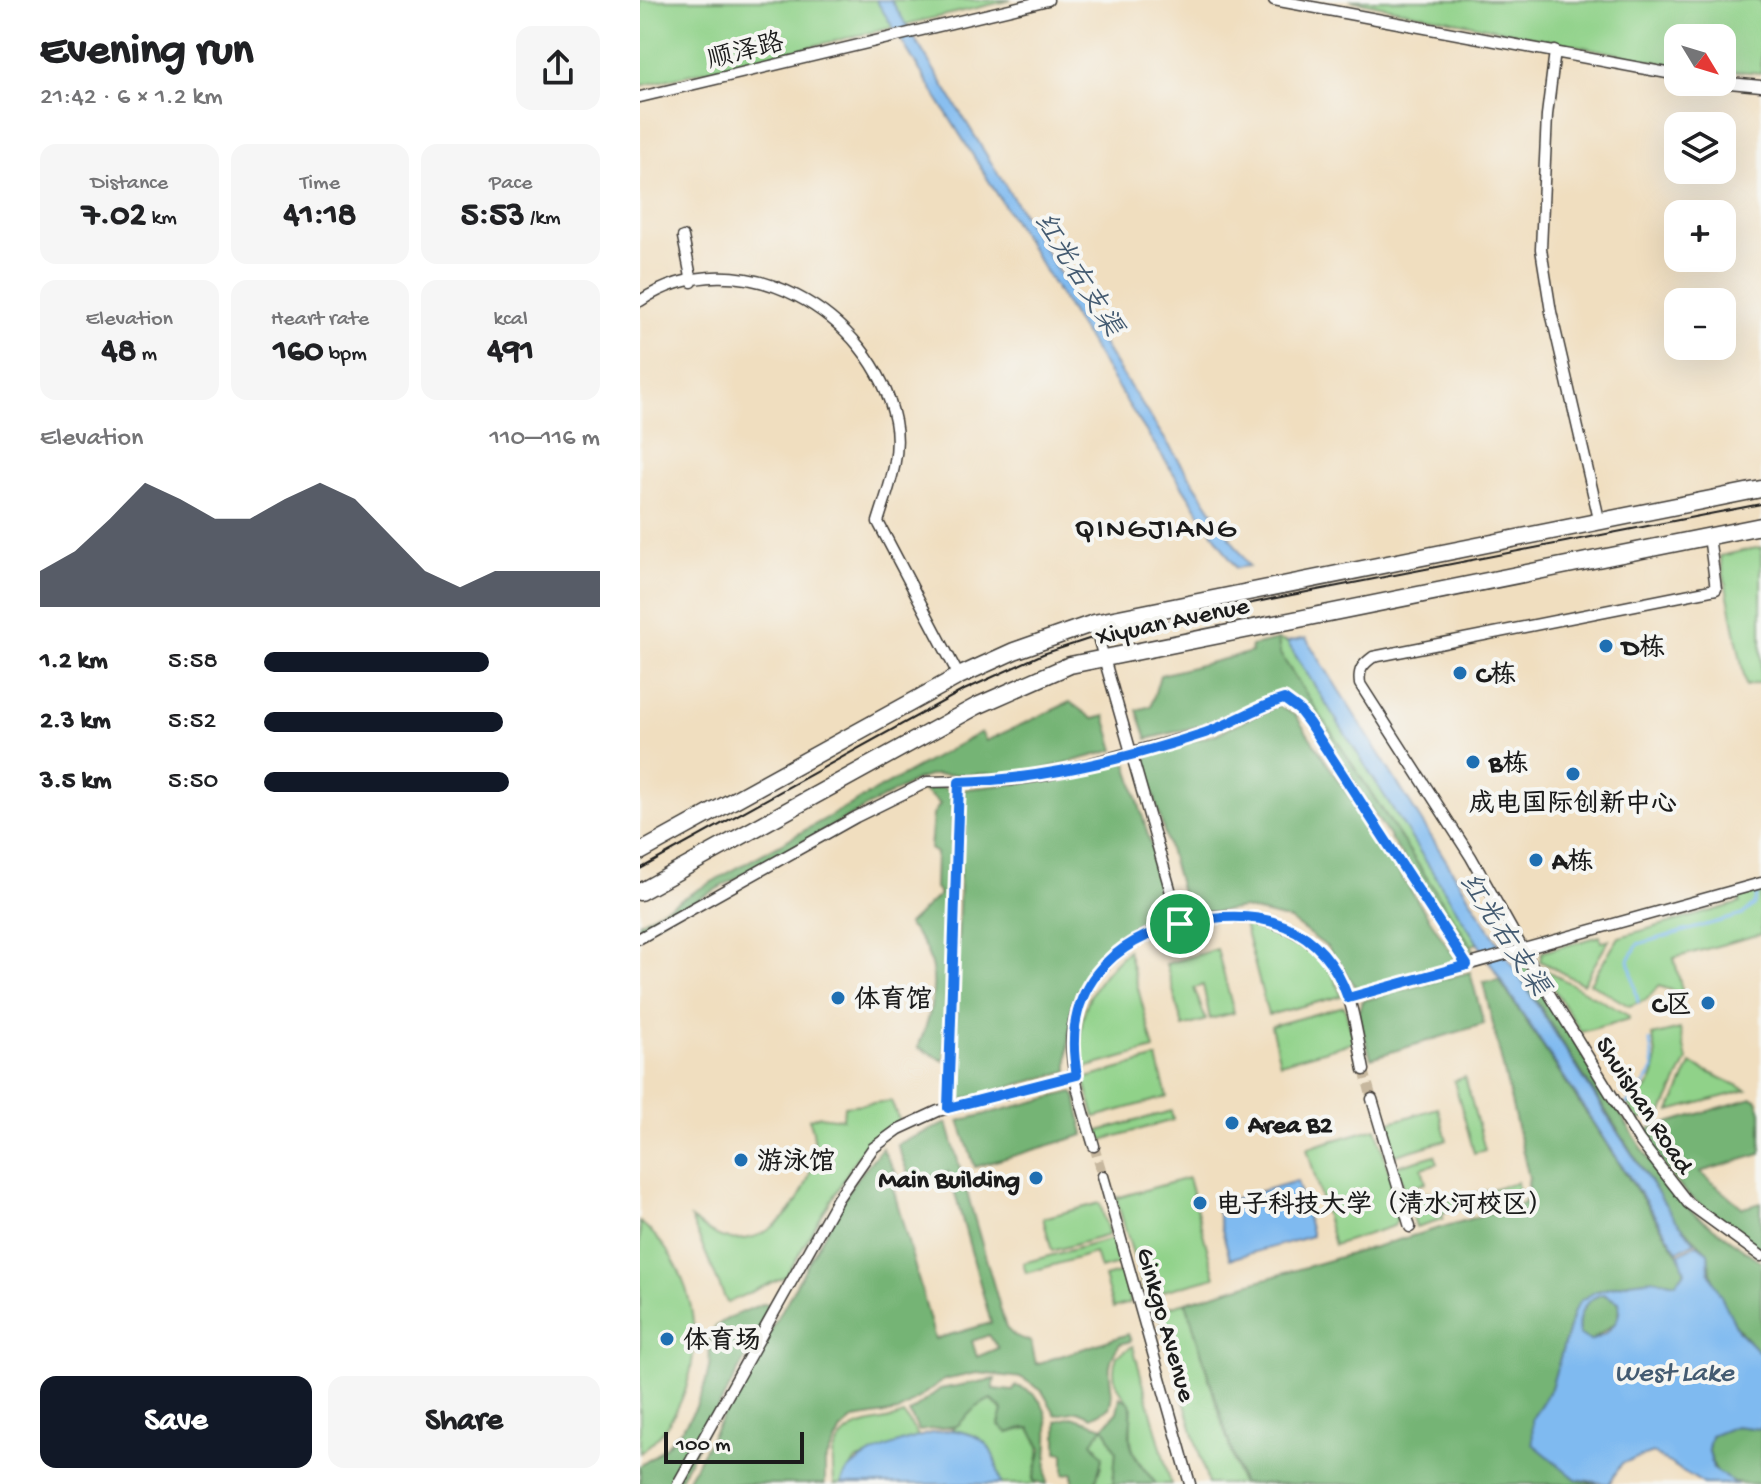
<!DOCTYPE html>
<meta charset="utf-8">
<style>
body{margin:0;font-family:"Gochi Hand","LXGW WenKai TC",sans-serif;background:#f6f6f6;color:#202124;height:100vh;display:flex;flex-direction:column;font-size:30px;white-space:nowrap}
*{box-sizing:border-box;margin:0}
p{font-size:26px;color:#757577}
.icon{flex:none;width:44px;height:44px;fill:none;stroke:currentColor;stroke-width:2;stroke-linecap:round;stroke-linejoin:round}
.map{position:relative;flex:1;overflow:hidden}
.side{display:flex;flex-direction:column;background:#fff;width:640px}
.side>*{flex:none}
.needle{width:52px;rotate:128deg}
.fabs{position:absolute;left:1024px;top:24px;display:grid;gap:16px}
.fabs a{display:grid;place-items:center;width:72px;height:72px;border-radius:16px;background:#fff;box-shadow:0 8px 32px #0002;font-size:40px}
.scale{position:absolute;left:24px;bottom:20px;width:140px;box-sizing:border-box;padding-left:8px;border:4px solid #1c1c1c;border-top:0;font-size:22px;line-height:28px;white-space:nowrap;color:#1c1c1c;-webkit-text-stroke:6px #f6f6f2;paint-order:stroke}
.pin{position:absolute;display:grid;place-items:center;width:68px;height:68px;color:#fff;margin:-34px;border:4px solid #fff;border-radius:50%;box-shadow:0 2px 8px #0007}
.round{display:grid;place-items:center;flex:none;width:84px;height:84px;border-radius:16px;background:#f6f6f6}
.headline{display:flex;align-items:center;justify-content:space-between;height:136px;padding:0 40px}
h1{font-size:44px;font-weight:700;line-height:60px}
.figures{display:grid;grid-template-columns:repeat(3,1fr);gap:12px;height:136px;padding:8px 40px}
.figures div{display:grid;align-content:center;border-radius:16px;background:#f6f6f6;text-align:center}
.figures b{font-size:34px;font-weight:700}
.figures small{font-size:22px;font-weight:400}
.figures p{font-size:22px}
.chart{height:224px;padding:16px 40px}
.chart p{display:flex;justify-content:space-between}
.chart svg{width:100%;height:144px;margin-top:8px;fill:#111827;opacity:.7}
.button{display:flex;gap:16px;margin-top:auto;padding:16px 40px}
.button a{flex:1;height:92px;border-radius:16px;background:#111827;color:#fff;font-size:32px;font-weight:700;line-height:92px;text-align:center}
.button a+a{background:#f6f6f6;color:#202124}
ul{padding:0 40px;list-style:none;font-size:26px}
li{display:grid;grid-template-columns:128px 96px 1fr;align-items:center;height:60px}
li i{height:20px;border-radius:10px;background:#111827}
main{display:flex;flex:1;min-height:0}
.map>svg:first-child{display:block}
</style>
<main>
<section class="side">
<div class="headline"><div><h1>Evening run</h1><p>21:42 · 6 × 1.2 km</p></div><a class="round"><svg class="icon" aria-label="share" viewBox="0 0 24 24"><path d="M12 15V3M7 8l5-5 5 5M5 13v7h14v-7"/></svg></a></div>
<div class="figures">
<div><p>Distance</p><b>7.02<small> km</small></b></div>
<div><p>Time</p><b>41:18</b></div>
<div><p>Pace</p><b>5:53<small> /km</small></b></div>
</div>
<div class="figures">
<div><p>Elevation</p><b>48<small> m</small></b></div>
<div><p>Heart rate</p><b>160<small> bpm</small></b></div>
<div><p>kcal</p><b>491</b></div>
</div>
<div class="chart"><p><span>Elevation</span>110–116 m</p>
<svg viewBox="0 0 160 44" preserveAspectRatio="none"><path d="M0 44V33L10 27L20 17L30 6L40 11L50 17L60 17L70 11L80 6L90 11L100 22L110 33L120 38L130 33L140 33L150 33L160 33V44z"/></svg>
</div>
<ul>
<li><b>1.2 km</b>5:58<i style="width:67%"></i></li>
<li><b>2.3 km</b>5:52<i style="width:71%"></i></li>
<li><b>3.5 km</b>5:50<i style="width:73%"></i></li>
</ul>
<div class="button"><a>Save</a><a>Share</a></div>
</section>
<div class="map">
<svg width="1121" height="1484" viewBox="0 0 1121 1484">
<rect width="100%" height="100%" fill="#f6f6f2"/>
<filter id="ink" filterUnits="userSpaceOnUse"><feTurbulence type="fractalNoise" baseFrequency=".0125" numOctaves="2"/><feDisplacementMap in="SourceGraphic" scale="16" xChannelSelector="R" yChannelSelector="G"/><feConvolveMatrix kernelMatrix="1 2 1 2 8 2 1 2 1" color-interpolation-filters="sRGB"/></filter>
<filter id="wash" filterUnits="userSpaceOnUse"><feTurbulence type="fractalNoise" baseFrequency=".006" numOctaves="4" result="noise"/><feDisplacementMap in="SourceGraphic" scale="32" xChannelSelector="R" yChannelSelector="G"/><feGaussianBlur stdDeviation="1.8" result="paint"/><feColorMatrix in="noise" values="0 0 0 0 0 0 0 0 0 0 0 0 0 0 0 0 0 1.4 0 .05"/><feComposite in="paint" operator="in"/></filter>
<g filter="url(#wash)">
<rect width="100%" height="100%" fill="#f0debf"/>
<path fill="#90d289" stroke="#567752" stroke-width="2" d="M0 0H371L0 86Z
M710 0H1121V73L1082 70V38H1038V66Z
M1121 547V682L1106 686 1080 556Z
M638 640 647 642 839 943 831 945 640 654Z
M1121 891V934L1034 958 1043 994 1019 986 1006 1000 989 1006 950 983 979 937 1100 903 1099 897Z
M603 920C648 928 687 949 701 996L628 1015Z
M960 936 961 942 969 940 943 984 900 961 902 952Z
M577 949 594 1013 570 1019 563 985 554 988 566 1020 543 1027 526 964Z
M488 950 514 1049 441 1069C438 1012 445 989 488 950Z
M899 966 989 1016V1019L941 1032Z
M704 1006 715 1042 640 1063 631 1026Z
M1040 1029 1047 1060 1022 1114 998 1120 988 1105C1016 1086 1021 1067 1012 1036Z
M517 1058 527 1097 455 1117 444 1079Z
M1051 1064 1107 1090 1030 1111Z
M825 1077 845 1150 834 1153 814 1081Z
M251 1101 260 1122 220 1152 146 1276 87 1303 51 1219C64 1228 73 1236 89 1239 145 1247 190 1166 169 1119L179 1116 203 1119 204 1106Z
M798 1108 807 1140 753 1156 744 1124Z
M531 1111 533 1120 459 1141 456 1132Z
M736 1128 761 1211 754 1226 694 1245 667 1148Z
M795 1155 798 1163 782 1168 786 1183 764 1189 757 1166Z
M548 1178 575 1277 509 1295 504 1291 476 1198Z
M877 1182 878 1191 802 1213 803 1219 776 1227 767 1199 789 1192 793 1205Z
M460 1203 469 1235 412 1251 403 1218Z
M0 1222C71 1278 73 1397 0 1453Z
M472 1239 479 1264 460 1269 455 1253 386 1273 383 1263Z
M482 1272 490 1303 473 1308 464 1277Z
M546 1302 599 1479 602 1484H568L518 1310Z
M493 1346 531 1484H516C491 1451 488 1452 492 1408 481 1391 468 1379 477 1356Z
M350 1399 363 1411 359 1424 368 1433 389 1428C406 1448 398 1457 393 1480L396 1484H361C353 1448 349 1435 311 1430L336 1407Z
M264 1415 279 1437 215 1461 202 1484H194C194 1474 191 1460 194 1452 206 1418 237 1426 264 1415Z
M464 1427 476 1451 473 1484H455L461 1466 458 1447 451 1442Z"/>
<path fill="#74b475" stroke="#486848" stroke-width="2" fill-rule="evenodd" d="M638 640 640 654 834 950 825 952 666 710 648 694H639L567 724 507 739 497 710 511 706 520 675 612 652 611 646Z
M430 702 453 719 465 716 475 750 388 773 292 775 276 780 0 931V922L341 732 346 741Z
M637 705 656 716 808 947 815 957 813 963 718 990 687 947 650 920 603 908 558 915 546 910 504 760 511 753 576 734Z
M478 762 487 763 530 911 527 919C448 954 427 985 428 1071L318 1101 314 1096 322 795 326 789 432 777Z
M300 787 307 789 313 801 304 1061 278 1047C296 1006 304 958 267 925L300 894 295 888 296 853 290 849 293 815 300 804 283 790Z
M885 964 1028 1189 1052 1212 1121 1262V1354C1094 1328 1070 1290 1068 1252L1034 1219 875 967Z
M830 972 844 1024 731 1058 718 1013 722 1001Z
M859 980 1045 1264 1043 1279 1036 1283 1014 1279 989 1282 955 1292 934 1311 911 1388 892 1419 936 1479 958 1484H602L546 1302 885 1203 889 1178 843 982Z
M432 1092 436 1096 444 1135 335 1167 319 1121Z
M1112 1098 1117 1100 1121 1112V1154L1060 1172 1103 1208 1121 1203V1250L1049 1196 1032 1178 1004 1135 1011 1128Z
M307 1123 366 1328 373 1335 391 1342 396 1364 488 1334 491 1341 480 1344C459 1371 478 1384 469 1408L452 1417 438 1411 416 1415 402 1391 382 1378 337 1373 304 1380 258 1412 214 1419 201 1430 185 1462V1484H45L213 1183 242 1148 262 1185 253 1188 295 1339 351 1323 309 1172 271 1182 257 1144ZM349 1335 358 1348 337 1357 332 1341Z
M963 1294 979 1302 978 1321 950 1341 939 1334C936 1316 945 1298 963 1294Z
M122 1304 134 1305 37 1484H0V1466C37 1442 62 1411 69 1367 71 1356 67 1340 73 1330 81 1318 109 1310 122 1304Z
M355 1379 353 1389 373 1391 376 1386C424 1399 403 1450 407 1484L393 1481 402 1449 390 1428H383L368 1433 359 1425 363 1410 351 1399 336 1407 317 1426 279 1431 269 1413 300 1389Z
M480 1397 490 1403C493 1414 490 1424 490 1435 490 1457 504 1468 516 1484H473L476 1451 464 1427 452 1442 463 1456 455 1484H433V1473L424 1474V1453L417 1452V1421L432 1417 464 1427 477 1412Z
M1095 1426 1121 1429V1484C1096 1484 1076 1483 1070 1455 1068 1447 1068 1443 1071 1436Z"/>
<path fill="#7fbaf0" stroke="#4e6b86" stroke-width="2" fill-rule="evenodd" d="M236 0H251L479 370 609 566 596 568 488 404Z
M666 638 974 1127 1034 1218 1055 1242 1038 1251 875 1002 647 642Z
M657 1181 672 1236 590 1259 575 1204Z
M1057 1244 1068 1252 1069 1272 1099 1332 1121 1354V1429L1095 1426 1071 1436 1068 1448 1073 1469 1096 1484H1064L1013 1453 982 1463 969 1484 936 1479 893 1444 892 1419 911 1388 934 1311 940 1301 955 1292 990 1282 1014 1279 1036 1283 1045 1272 1039 1254ZM963 1294 979 1302C982 1323 969 1334 950 1341L939 1334C936 1316 945 1298 963 1294Z
M311 1430C349 1435 353 1448 361 1484H202C204 1455 286 1432 311 1430Z"/>
<g fill="none" stroke-linecap="round" stroke-linejoin="round">
<path stroke="#7fbaf0" stroke-width="3" d="M998 1002 989 960 998 944 1102 915 1114 905 1119 887
M986 1104 996 1097 1014 1069 1010 1041"/>
</g>
</g>
<g filter="url(#ink)">
<g fill="none" stroke-linecap="round" stroke-linejoin="round">
<path stroke="#c6b79e" stroke-width="10" stroke-dasharray="10 5" stroke-linecap="butt" d="M724 1070 732 1099
M454 1146 463 1176"/>
<defs>
<path id="minor" d="M634 0 1038 75
M915 51 907 115 901 249 911 312 959 519
M1079 82 1121 86
M0 97 408 0
M43 237 52 282
M0 301C99 235 233 313 255 421 262 456 248 489 238 522L319 676
M1069 536 1076 589 733 657C722 665 718 670 720 684L831 857 891 964 999 1140 1048 1203 1121 1256
M454 623 540 924
M0 938 216 817 287 782 371 780 407 775 567 732 644 699 659 710 669 723 827 965
M708 998 1121 883
M732 1099 770 1227
M308 1108 319 782
M454 1146C443 1109 425 1059 434 1021 458 918 616 880 686 956 713 986 716 1032 724 1070
M463 1176 550 1484
M38 1484 198 1198 233 1148 259 1129 298 1111 437 1075"/>
<path id="primary" d="M0 852 319 676 374 651 454 623 1121 489
M0 892 337 706 430 665 1121 526"/>
</defs>
<use href="#minor" stroke="#3c3934" stroke-width="13"/>
<use href="#primary" stroke="#3c3934" stroke-width="19"/>
<use href="#minor" stroke="#fff" stroke-width="10"/>
<use href="#primary" stroke="#fff" stroke-width="16"/>
<path stroke="#1c1c1c" stroke-width="2" d="M0 869 322 691 403 654 458 636 631 599 1121 504"/>
</g>
</g>
<g fill="none" stroke-linecap="round" stroke-linejoin="round" filter="url(#ink)">
<defs>
<path id="route" d="M644 699 659 710 669 723 827 965 708 998C682 923 620 907 549 922 469 939 421 991 437 1075L308 1108 319 782C402 780 486 759 565 733 592 724 616 707 644 699Z"/>
</defs>
<use href="#route" stroke="#fff" stroke-width="16"/>
<use href="#route" stroke="#1a73e8" stroke-width="10"/>
</g>
<g fill="#1f6fb2" stroke="#f6f6f2" stroke-width="3">
<circle cx="966" cy="646" r="8"/>
<circle cx="820" cy="673" r="8"/>
<circle cx="833" cy="762" r="8"/>
<circle cx="933" cy="774" r="8"/>
<circle cx="896" cy="860" r="8"/>
<circle cx="198" cy="998" r="8"/>
<circle cx="1068" cy="1003" r="8"/>
<circle cx="592" cy="1123" r="8"/>
<circle cx="101" cy="1160" r="8"/>
<circle cx="396" cy="1178" r="8"/>
<circle cx="560" cy="1203" r="8"/>
<circle cx="27" cy="1339" r="8"/>
</g>
<g text-anchor="middle" stroke-width="8" stroke-linejoin="round" paint-order="stroke">
<g font-size="26" fill="#1c1c1c" stroke="#f6f6f2">
<text transform="translate(105 49) rotate(-14)" y="9">顺泽路</text>
<text transform="translate(532 619) rotate(-12)" y="9">Xiyuan Avenue</text>
<text transform="translate(1006 1104) rotate(57)" y="9">Shuishan Road</text>
<text transform="translate(528 1324) rotate(74)" y="9">Ginkgo Avenue</text>
</g>
<g font-size="26" font-weight="bold" fill="#1c1c1c" stroke="#f6f6f2" text-anchor="start">
<text x="982" y="655">D栋</text>
<text x="836" y="682">C栋</text>
<text x="849" y="771">B栋</text>
<text x="933" y="811" text-anchor="middle">成电国际创新中心</text>
<text x="912" y="869">A栋</text>
<text x="214" y="1007">体育馆</text>
<text x="1052" y="1012" text-anchor="end">C区</text>
<text x="608" y="1132">Area B2</text>
<text x="117" y="1169">游泳馆</text>
<text x="380" y="1187" text-anchor="end">Main Building</text>
<text x="576" y="1212">电子科技大学（清水河校区）</text>
<text x="43" y="1348">体育场</text>
</g>
<g font-size="28" font-style="italic" fill="#445b71" stroke="#f6f6f2">
<text transform="translate(440 273) rotate(58)" y="10">红光右支渠</text>
<text transform="translate(866 933) rotate(57)" y="10">红光右支渠</text>
<text x="1034" y="1380">West Lake</text>
</g>
<g font-size="30" letter-spacing="2" fill="#1c1c1c" stroke="#f6f6f2">
<text x="516" y="537">QINGJIANG</text>
</g>
</g>
</svg>
<div class="fabs">
<a><svg class="needle" viewBox="-14 -14 28 28"><path d="M0-13l5 13h-10z" fill="#e53935"/><path d="M0 13l5-13h-10z" fill="#757577"/></svg></a>
<a><svg class="icon" aria-label="layers" viewBox="0 0 24 24"><path d="M12 4l9 5-9 5-9-5zM3 14l9 5 9-5"/></svg></a>
<a>+</a>
<a>−</a>
</div>
<div class="scale">100 m</div>
<div class="pin" style="left:540px;top:924px;background:#1e9e55"><svg class="icon" aria-label="arrive" viewBox="0 0 24 24"><path d="M6 21V4h12l-3 4 3 4H6"/></svg></div>
</div>
</main>
